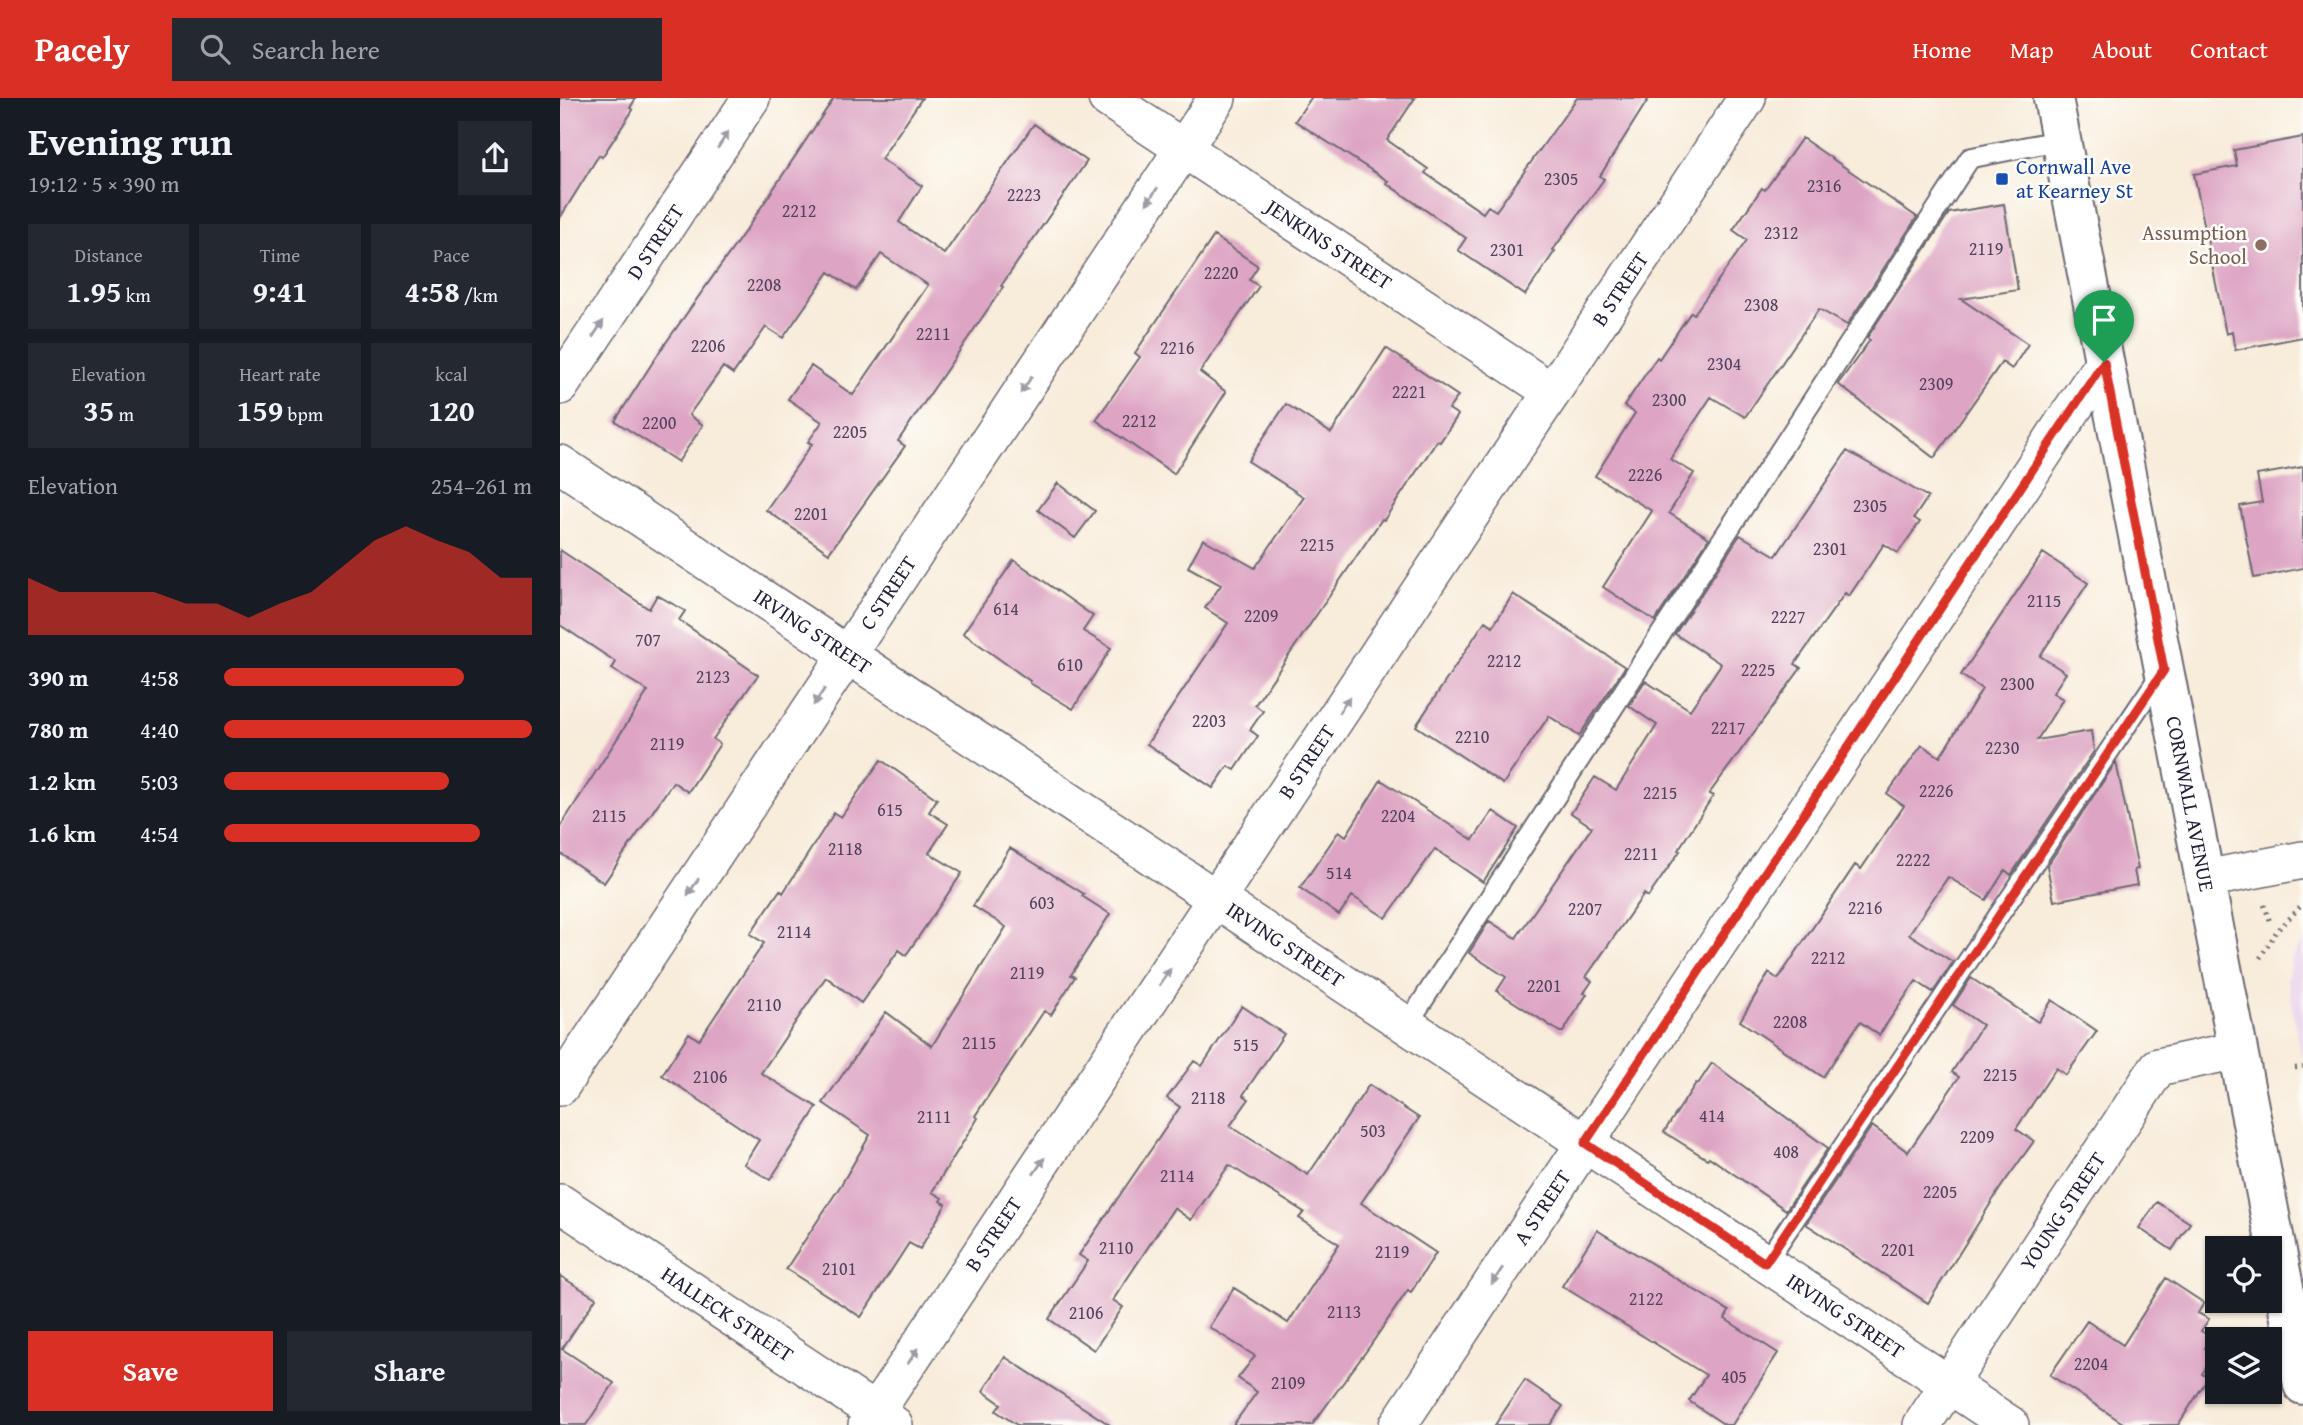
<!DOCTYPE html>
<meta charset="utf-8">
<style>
body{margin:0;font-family:"Gentium Book Plus",serif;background:#242831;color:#f1f3f6;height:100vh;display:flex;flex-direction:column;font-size:26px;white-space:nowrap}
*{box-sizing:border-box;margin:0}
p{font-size:23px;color:#9ea1a6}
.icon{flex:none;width:38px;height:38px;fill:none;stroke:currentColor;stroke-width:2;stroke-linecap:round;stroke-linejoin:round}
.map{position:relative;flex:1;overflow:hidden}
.sheet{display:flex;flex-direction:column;background:#171b24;width:560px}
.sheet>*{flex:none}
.buttons{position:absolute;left:1645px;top:1138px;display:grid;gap:14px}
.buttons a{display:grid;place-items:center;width:77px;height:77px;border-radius:0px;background:#171b24;box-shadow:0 2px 5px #0004;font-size:35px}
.pin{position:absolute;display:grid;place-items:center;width:60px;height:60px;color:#fff;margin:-72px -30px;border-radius:50% 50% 50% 0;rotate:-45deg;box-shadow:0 0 7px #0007}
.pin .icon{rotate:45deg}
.round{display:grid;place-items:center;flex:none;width:74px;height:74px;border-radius:0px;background:#242831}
.overview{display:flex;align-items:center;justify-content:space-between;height:119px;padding:0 28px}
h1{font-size:38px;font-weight:700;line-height:52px}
.metrics{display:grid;grid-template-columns:repeat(3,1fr);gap:10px;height:119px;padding:7px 28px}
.metrics div{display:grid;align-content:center;border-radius:0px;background:#242831;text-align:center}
.metrics b{font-size:30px;font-weight:700}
.metrics small{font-size:19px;font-weight:400}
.metrics p{font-size:19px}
.chart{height:196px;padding:14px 28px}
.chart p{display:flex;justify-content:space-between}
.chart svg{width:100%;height:126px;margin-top:7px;fill:#d93025;opacity:.7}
.button{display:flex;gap:14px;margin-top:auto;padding:14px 28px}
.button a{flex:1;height:80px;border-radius:0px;background:#d93025;color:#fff;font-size:28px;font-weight:700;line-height:80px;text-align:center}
.button a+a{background:#242831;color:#f1f3f6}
ul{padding:0 28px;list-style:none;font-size:23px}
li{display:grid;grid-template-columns:112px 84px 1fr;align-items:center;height:52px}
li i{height:18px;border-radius:9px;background:#d93025}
header{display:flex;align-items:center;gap:42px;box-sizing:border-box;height:98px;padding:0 35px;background:#d93025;color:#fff}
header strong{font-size:33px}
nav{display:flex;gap:38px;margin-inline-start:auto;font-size:24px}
.search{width:490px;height:63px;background:#242831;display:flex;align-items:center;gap:18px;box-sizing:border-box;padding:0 24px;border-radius:0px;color:#9ea1a6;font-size:26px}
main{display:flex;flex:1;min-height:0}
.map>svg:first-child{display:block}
</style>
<header>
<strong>Pacely</strong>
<div class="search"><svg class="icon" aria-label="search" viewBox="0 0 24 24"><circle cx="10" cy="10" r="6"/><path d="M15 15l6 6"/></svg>Search here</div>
<nav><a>Home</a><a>Map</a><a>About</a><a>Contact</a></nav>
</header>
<main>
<section class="sheet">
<div class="overview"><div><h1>Evening run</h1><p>19:12 · 5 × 390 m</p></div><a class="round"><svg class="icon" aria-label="share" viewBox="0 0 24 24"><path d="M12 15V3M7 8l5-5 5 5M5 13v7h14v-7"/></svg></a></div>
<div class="metrics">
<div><p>Distance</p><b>1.95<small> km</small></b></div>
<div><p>Time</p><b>9:41</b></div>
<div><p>Pace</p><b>4:58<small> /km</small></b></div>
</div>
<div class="metrics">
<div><p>Elevation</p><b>35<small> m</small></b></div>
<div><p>Heart rate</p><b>159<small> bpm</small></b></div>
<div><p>kcal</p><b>120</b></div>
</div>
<div class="chart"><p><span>Elevation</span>254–261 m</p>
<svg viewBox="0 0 160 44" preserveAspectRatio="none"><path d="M0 44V24L10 29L20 29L30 29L40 29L50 33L60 33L70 38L80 33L90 29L100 20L110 11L120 6L130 11L140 15L150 24L160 24V44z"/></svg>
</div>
<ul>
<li><b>390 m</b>4:58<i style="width:78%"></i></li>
<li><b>780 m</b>4:40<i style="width:100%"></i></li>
<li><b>1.2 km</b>5:03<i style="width:73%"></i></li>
<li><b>1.6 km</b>4:54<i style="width:83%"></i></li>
</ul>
<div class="button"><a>Save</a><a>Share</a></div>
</section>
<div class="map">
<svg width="1743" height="1327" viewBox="0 0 1743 1327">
<rect width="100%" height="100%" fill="#fdfcf7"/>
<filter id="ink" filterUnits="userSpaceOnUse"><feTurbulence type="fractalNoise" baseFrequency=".0143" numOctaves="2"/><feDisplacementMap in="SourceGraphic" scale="14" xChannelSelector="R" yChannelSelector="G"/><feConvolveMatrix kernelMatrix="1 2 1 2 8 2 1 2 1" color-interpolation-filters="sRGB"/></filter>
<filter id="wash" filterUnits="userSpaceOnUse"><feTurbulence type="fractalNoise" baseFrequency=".00686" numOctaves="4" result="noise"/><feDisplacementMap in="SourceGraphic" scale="28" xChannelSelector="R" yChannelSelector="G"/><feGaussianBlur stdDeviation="1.57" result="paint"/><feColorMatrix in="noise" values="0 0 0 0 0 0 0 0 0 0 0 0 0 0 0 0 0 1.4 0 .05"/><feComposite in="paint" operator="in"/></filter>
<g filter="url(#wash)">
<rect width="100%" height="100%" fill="#f8ecda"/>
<path fill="#e9d2ed" d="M1743 842V966L1727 881 1733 858Z"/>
<g id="blocks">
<path fill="#dda4c3" d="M0 0H76L70 10 73 12 42 59 39 57 0 120Z
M274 0H362L321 61 362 88 339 124 384 156 474 26 527 63 441 188 443 189 338 343 345 348 269 455 206 412 252 346 248 344 262 324 228 301 251 268 293 297 368 187 321 156 296 192 269 174 223 240 206 229 173 276 163 269 129 317 143 327 118 364 55 323 100 253 188 129Z
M751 0H855L827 42 868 71 865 75 923 115 928 108 936 113 1017 0H1089L1040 78 1044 81 993 152 995 153 965 197 898 152 906 140 826 85 828 83 735 23Z
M1743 39V239L1675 252 1672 234 1666 236 1634 76 1677 68 1674 52Z
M1242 40 1357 119 1287 227 1259 211 1185 319 1151 299 1110 361 1134 375 1109 415 1149 440 1095 523 1043 489 1092 413 1035 378 1075 315 1064 308 1097 259 1099 261 1131 214 1134 216 1187 142 1173 132 1202 90 1205 92Z
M1444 106 1458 192 1401 201 1468 246 1452 271 1442 264 1374 360 1278 286 1310 242 1307 240 1389 115Z
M654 138 698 168 689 182 699 188 640 274 666 294 614 376 536 322 580 259 575 255Z
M826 250 898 298 889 311 898 317 880 344 877 343 824 422 822 421 695 607 703 613 690 632 698 638 675 672 668 668 653 690 587 646 668 525 645 510 661 487 628 469 643 441 695 470 744 399 688 363 726 306 771 335Z
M1287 353 1368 399 1354 420 1360 424 1338 455 1324 446 1289 498 1285 495 1235 566 1241 570 1149 696 1153 698 1118 752 1120 753 1088 799 1084 796 1026 879 1032 883 1024 895 1027 896 1003 934H1000L937 893 946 879 909 855 929 823 956 840 1032 729 1011 715 1035 679 1056 692 1097 627 1069 608 1085 583 1130 612 1161 566 1115 536 1180 437 1216 458Z
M1743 369V470L1694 480 1680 408 1702 404 1697 377Z
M498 385 535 413 515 440 478 412Z
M0 452 89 511 97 497 125 513 119 522 198 577 153 641 160 646 128 694 113 684 44 785 0 755V729L88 593 52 571 56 564 0 527Z
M1483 455 1528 485 1480 558 1506 575 1493 595 1503 601 1477 642 1531 633 1534 653 1451 777 1445 772 1426 802 1388 779 1349 836 1393 864 1373 894 1356 883 1319 937 1300 924 1263 979 1180 923 1209 875 1218 881 1295 767 1301 771 1344 708 1327 696 1362 647 1380 659 1422 591 1401 577Z
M454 462 533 518 523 533 551 550 513 611 470 585V583L403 535Z
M953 496 1065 569 1019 638 989 618 943 686 856 628 925 523 933 528Z
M321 662 377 701 369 714 388 726 369 755 402 775 346 857 339 852 301 905 266 879 201 975 257 1009 210 1082 184 1066 199 1042 102 977 129 935 139 942 204 845 190 836 220 792 223 795 274 715 281 719Z
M1556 664 1578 771 1574 772 1577 787 1494 803 1487 768Z
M821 682 913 742 933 713 958 730 923 784 875 751 826 820 792 798 779 817 740 790 779 733 786 738Z
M450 750 524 796 522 798 550 816 511 877 515 879 491 917 484 913 415 1018 418 1020 372 1094 382 1100 380 1103 386 1106 360 1151 349 1145 301 1219 226 1171 281 1087 310 1037 263 1005 326 914 372 948 446 829 413 808Z
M1411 880 1478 924 1492 902 1537 933 1506 977 1496 970 1456 1031 1474 1043 1441 1089 1368 1205 1246 1126 1312 1028 1348 1054 1399 979 1392 974 1422 927 1393 907Z
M682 908 724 936 683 997 689 1001 670 1028 748 1077 809 987 859 1020 801 1105 876 1155 851 1194 848 1192 810 1248 752 1327H673L697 1294 678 1280 695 1258 649 1229 674 1190 728 1225 779 1146 739 1120 744 1114 669 1067 631 1122 614 1110 553 1202 563 1209 534 1252 489 1221 528 1163 519 1157 620 1009 607 1000 634 963 642 968Z
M1152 965 1268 1050 1226 1112 1149 1059 1147 1061 1104 1034 1136 985 1138 986Z
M1597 1104 1630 1125 1612 1152 1579 1130Z
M1037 1132 1169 1213 1165 1221 1218 1255 1172 1327H1165L1129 1303 1146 1277 1002 1188Z
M0 1178 36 1200 2 1251 54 1285 26 1327H0Z
M1606 1180 1644 1205 1638 1215 1649 1221 1641 1233 1652 1240 1645 1250 1655 1256 1642 1276 1648 1280 1618 1327H1566L1490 1277 1527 1223 1563 1247Z
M445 1259 550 1327H457L436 1313 441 1306 423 1293Z
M965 1282 1003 1308 990 1327H935Z"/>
</g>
</g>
<g filter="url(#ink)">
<use href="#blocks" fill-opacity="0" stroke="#6d6973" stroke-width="2"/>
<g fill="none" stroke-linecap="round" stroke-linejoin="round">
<defs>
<path id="lane" d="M847 927 1410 60 1501 42
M1205 1165 1603 573"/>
<g id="street">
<path id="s1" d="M547 0 992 294"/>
<path id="s2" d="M0 288 191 0"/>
<path id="s3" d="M0 366 1450 1327"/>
<path d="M1645 781 1743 762"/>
<path id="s4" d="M0 989 657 0"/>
<path id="s5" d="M0 1105 334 1327"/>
<path id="s6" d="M307 1327 1187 0"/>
<path id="s7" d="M838 1327 1544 264"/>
<path id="s8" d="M1362 1327 1598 969 1678 952"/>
</g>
<g id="secondary">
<path id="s9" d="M1493 0 1743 1287"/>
</g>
</defs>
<use href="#lane" stroke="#6d6973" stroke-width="23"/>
<use href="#street" stroke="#6d6973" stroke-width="40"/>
<use href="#secondary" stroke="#6d6973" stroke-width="42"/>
<path stroke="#6d6973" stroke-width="4.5" stroke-dasharray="2 5" stroke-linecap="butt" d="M1704 807 1711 826
M1700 860 1716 834 1743 806
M1735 970 1743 969"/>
<use href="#lane" stroke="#fff" stroke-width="19"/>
<use href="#street" stroke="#fff" stroke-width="37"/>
<use href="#secondary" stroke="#fff" stroke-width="38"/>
</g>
<defs><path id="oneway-solid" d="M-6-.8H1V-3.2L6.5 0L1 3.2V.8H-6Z" transform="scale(1.75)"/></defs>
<g fill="#9c9ca7">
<use href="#oneway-solid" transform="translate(163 42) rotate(-57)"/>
<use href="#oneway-solid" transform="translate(592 98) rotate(124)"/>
<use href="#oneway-solid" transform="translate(38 231) rotate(-57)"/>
<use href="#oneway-solid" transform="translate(466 287) rotate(124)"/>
<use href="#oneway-solid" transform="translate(259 599) rotate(124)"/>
<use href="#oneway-solid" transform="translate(784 607) rotate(-56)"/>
<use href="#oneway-solid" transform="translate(133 789) rotate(124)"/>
<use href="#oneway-solid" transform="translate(605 879) rotate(-56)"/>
<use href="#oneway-solid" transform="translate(479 1068) rotate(-56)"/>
<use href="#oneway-solid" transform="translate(937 1178) rotate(124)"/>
<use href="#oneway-solid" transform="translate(353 1258) rotate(-56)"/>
</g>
</g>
<g fill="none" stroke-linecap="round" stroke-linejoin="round" filter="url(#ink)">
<defs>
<path id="route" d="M1544 264 1604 572 1205 1165 1025 1045Z"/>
</defs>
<use href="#route" stroke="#fff" stroke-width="14"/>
<use href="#route" stroke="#d93025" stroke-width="9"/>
</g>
<rect fill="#1a4fb4" stroke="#fdfcf7" stroke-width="2.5" x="1435" y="74" width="14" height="14" rx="3.5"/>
<circle fill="#8d6e63" stroke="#fdfcf7" stroke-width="2.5" cx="1701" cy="147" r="7"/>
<g text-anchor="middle" stroke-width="5" stroke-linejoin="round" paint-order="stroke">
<g font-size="18" fill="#51425d">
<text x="1001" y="87">2305</text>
<text x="1264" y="94">2316</text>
<text x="464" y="103">2223</text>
<text x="239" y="119">2212</text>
<text x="1221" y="141">2312</text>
<text x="1426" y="157">2119</text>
<text x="947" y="158">2301</text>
<text x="661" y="181">2220</text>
<text x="204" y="193">2208</text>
<text x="1201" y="213">2308</text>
<text x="373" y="242">2211</text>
<text x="148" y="254">2206</text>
<text x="617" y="256">2216</text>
<text x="1164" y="272">2304</text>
<text x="1376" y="292">2309</text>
<text x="849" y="300">2221</text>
<text x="1109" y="308">2300</text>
<text x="579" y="329">2212</text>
<text x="99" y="331">2200</text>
<text x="290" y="340">2205</text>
<text x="1085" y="383">2226</text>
<text x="1310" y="414">2305</text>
<text x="251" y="422">2201</text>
<text x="757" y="453">2215</text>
<text x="1270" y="457">2301</text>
<text x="1484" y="509">2115</text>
<text x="446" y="517">614</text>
<text x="701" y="524">2209</text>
<text x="1228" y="525">2227</text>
<text x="88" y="548">707</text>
<text x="944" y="569">2212</text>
<text x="510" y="573">610</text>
<text x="1198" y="578">2225</text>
<text x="153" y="585">2123</text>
<text x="1457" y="592">2300</text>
<text x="649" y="629">2203</text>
<text x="1168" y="636">2217</text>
<text x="912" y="645">2210</text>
<text x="107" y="652">2119</text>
<text x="1442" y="656">2230</text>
<text x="1376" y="699">2226</text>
<text x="1100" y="701">2215</text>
<text x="330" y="718">615</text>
<text x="49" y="724">2115</text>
<text x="838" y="724">2204</text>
<text x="285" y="757">2118</text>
<text x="1081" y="762">2211</text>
<text x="1353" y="768">2222</text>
<text x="779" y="781">514</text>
<text x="482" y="811">603</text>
<text x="1305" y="816">2216</text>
<text x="1025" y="817">2207</text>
<text x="234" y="840">2114</text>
<text x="1268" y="866">2212</text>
<text x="467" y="881">2119</text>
<text x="984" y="894">2201</text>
<text x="204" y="913">2110</text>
<text x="1230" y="930">2208</text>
<text x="419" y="951">2115</text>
<text x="686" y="953">515</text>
<text x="1440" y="983">2215</text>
<text x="150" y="985">2106</text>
<text x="648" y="1006">2118</text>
<text x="1152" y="1024">414</text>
<text x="374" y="1025">2111</text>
<text x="813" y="1039">503</text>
<text x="1417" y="1045">2209</text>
<text x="1226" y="1060">408</text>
<text x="617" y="1084">2114</text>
<text x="1380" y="1100">2205</text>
<text x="556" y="1156">2110</text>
<text x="1338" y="1158">2201</text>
<text x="832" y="1160">2119</text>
<text x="279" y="1177">2101</text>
<text x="1086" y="1207">2122</text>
<text x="784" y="1220">2113</text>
<text x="526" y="1221">2106</text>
<text x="1531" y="1272">2204</text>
<text x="1174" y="1285">405</text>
<text x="728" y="1291">2109</text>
</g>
<g font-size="21" fill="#164399" stroke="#fdfcf7" text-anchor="start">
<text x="1456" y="76">Cornwall Ave<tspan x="1456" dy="24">at Kearney St</tspan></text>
</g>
<g font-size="21" fill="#785e54" stroke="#fdfcf7" text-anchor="end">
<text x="1687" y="142">Assumption<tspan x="1687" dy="24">School</tspan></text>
</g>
<g font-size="21" fill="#22223b" stroke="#fdfcf7">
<text dy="7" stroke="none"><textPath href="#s2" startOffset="173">D STREET</textPath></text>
<text dy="7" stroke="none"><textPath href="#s1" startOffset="266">JENKINS STREET</textPath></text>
<text dy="7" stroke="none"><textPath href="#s6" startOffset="1363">B STREET</textPath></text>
<text dy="7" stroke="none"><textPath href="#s4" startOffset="593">C STREET</textPath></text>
<text dy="7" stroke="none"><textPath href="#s3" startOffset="303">IRVING STREET</textPath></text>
<text dy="7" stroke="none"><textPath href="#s6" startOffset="796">B STREET</textPath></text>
<text dy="7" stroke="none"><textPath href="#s9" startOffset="719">CORNWALL AVENUE</textPath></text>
<text dy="7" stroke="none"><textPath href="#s3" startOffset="870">IRVING STREET</textPath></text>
<text dy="7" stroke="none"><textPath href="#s7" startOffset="261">A STREET</textPath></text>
<text dy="7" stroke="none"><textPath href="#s8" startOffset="256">YOUNG STREET</textPath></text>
<text dy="7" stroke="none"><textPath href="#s6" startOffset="229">B STREET</textPath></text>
<text dy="7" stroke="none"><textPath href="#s5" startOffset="201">HALLECK STREET</textPath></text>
<text dy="7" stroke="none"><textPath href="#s3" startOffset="1542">IRVING STREET</textPath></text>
</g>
</g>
</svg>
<div class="buttons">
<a><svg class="icon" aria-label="locate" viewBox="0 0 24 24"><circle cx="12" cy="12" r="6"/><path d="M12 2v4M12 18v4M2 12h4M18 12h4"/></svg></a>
<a><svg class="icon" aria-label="layers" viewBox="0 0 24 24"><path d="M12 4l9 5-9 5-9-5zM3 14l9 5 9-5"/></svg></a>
</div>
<div class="pin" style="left:1544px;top:264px;background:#1e9e55"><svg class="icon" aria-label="arrive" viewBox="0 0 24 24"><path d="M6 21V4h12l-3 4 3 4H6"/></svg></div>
</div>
</main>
